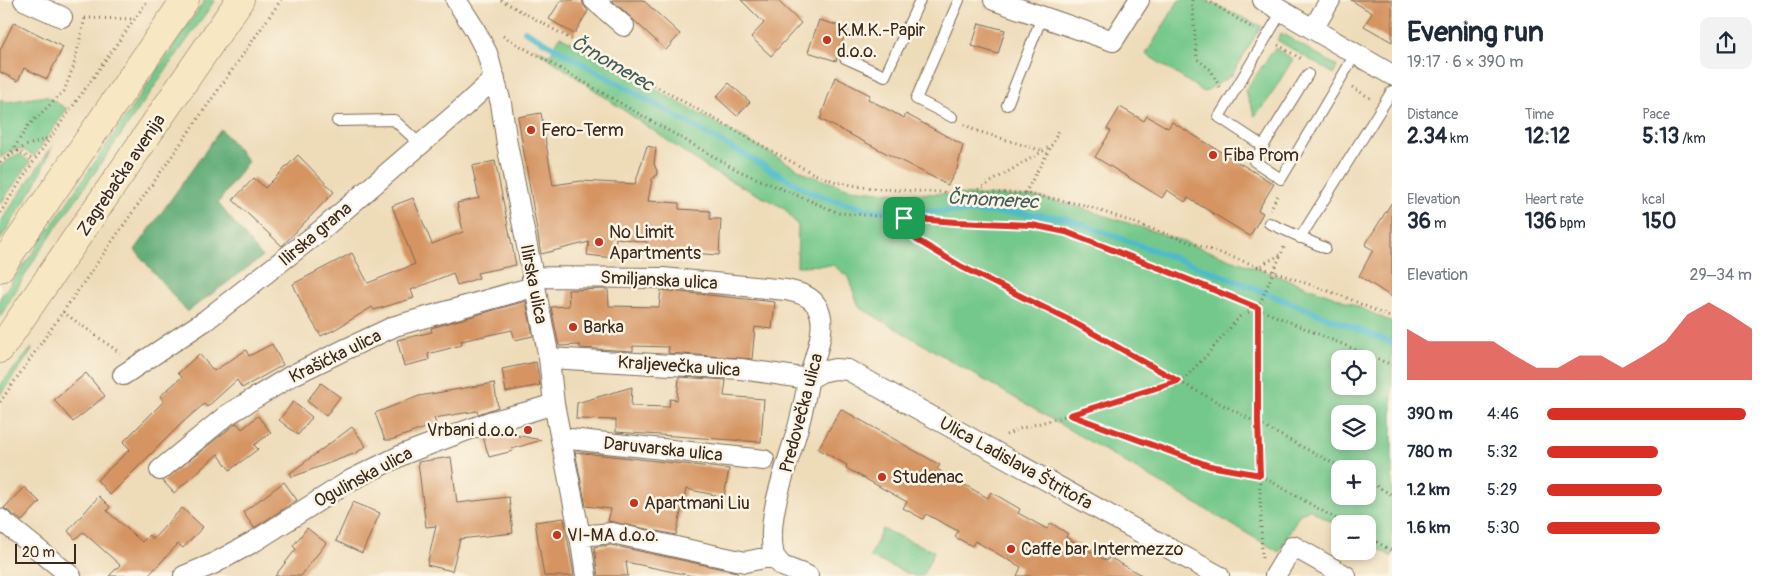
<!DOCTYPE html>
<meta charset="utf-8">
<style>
body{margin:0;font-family:Pangolin,sans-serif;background:#f2f2f3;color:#1f2937;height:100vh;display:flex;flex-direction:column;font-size:19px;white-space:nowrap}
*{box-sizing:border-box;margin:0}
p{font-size:16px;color:#747a83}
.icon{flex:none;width:28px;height:28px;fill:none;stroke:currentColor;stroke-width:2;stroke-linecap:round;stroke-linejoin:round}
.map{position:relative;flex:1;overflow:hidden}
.details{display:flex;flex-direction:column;background:#fff;width:375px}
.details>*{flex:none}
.buttons{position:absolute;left:1331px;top:350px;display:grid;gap:10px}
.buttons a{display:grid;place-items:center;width:45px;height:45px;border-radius:10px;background:#fff;box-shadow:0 2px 8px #0003;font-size:25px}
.scale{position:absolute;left:15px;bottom:12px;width:61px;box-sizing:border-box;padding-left:5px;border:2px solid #3b2a1e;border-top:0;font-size:14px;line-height:18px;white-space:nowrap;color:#3b2a1e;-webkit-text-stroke:4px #fcf5e5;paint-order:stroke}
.pin{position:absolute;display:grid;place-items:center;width:42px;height:42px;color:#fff;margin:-21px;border-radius:10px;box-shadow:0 2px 8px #0006}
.round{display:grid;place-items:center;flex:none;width:52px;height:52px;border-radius:10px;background:#f2f2f3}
.summary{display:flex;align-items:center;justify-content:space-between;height:85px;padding:0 15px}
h1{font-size:28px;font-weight:700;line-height:38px}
.metrics{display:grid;grid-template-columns:repeat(3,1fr);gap:8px;height:85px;padding:5px 15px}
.metrics div{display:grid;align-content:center}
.metrics b{font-size:21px;font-weight:700}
.metrics small{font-size:14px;font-weight:400}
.metrics p{font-size:14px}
.chart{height:140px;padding:10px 15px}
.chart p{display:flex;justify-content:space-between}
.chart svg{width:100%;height:90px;margin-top:5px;fill:#d93025;opacity:.7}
ul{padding:0 15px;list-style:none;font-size:16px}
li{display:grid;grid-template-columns:80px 60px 1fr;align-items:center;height:38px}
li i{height:12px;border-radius:6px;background:#d93025}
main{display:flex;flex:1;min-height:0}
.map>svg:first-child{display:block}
</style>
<main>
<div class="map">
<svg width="1392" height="576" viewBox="0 0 1392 576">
<rect width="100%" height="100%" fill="#fcf5e5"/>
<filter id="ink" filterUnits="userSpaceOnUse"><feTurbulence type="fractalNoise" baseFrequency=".02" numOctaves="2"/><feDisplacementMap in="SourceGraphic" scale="10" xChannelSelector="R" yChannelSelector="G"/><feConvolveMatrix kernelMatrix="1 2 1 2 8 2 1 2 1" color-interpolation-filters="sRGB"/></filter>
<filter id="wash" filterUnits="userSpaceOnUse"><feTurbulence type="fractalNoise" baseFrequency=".0096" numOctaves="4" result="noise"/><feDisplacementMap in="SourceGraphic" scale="20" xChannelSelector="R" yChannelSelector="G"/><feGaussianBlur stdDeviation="1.12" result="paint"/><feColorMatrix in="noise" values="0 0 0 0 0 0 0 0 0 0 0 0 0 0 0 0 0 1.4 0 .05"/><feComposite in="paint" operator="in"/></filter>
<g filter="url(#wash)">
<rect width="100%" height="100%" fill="#eedcb9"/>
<path fill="#75c88b" stroke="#587954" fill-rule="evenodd" d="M205 0H215L37 255 0 317V298L39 244Z
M1179 0H1205L1261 26 1232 75 1204 92 1146 54Z
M1281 33 1337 66 1334 74 1277 40Z
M560 36 809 175 850 189 881 192 1037 197 1068 204 1159 233 1338 298 1392 322V557L1368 543V524H1340V527L1309 509 1299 515 1279 552 859 307 848 277 833 265 797 266 798 226 784 208 713 172 534 48 550 55ZM1340 359H1368V386H1340ZM1340 414H1368V441H1340ZM1340 469H1368V496H1340Z
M1275 48 1293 59 1268 100 1255 116 1245 91Z
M46 96 67 109 34 156C18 145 15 148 0 158V100L7 102Z
M53 145 35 185 0 240V223Z
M16 155H21L30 162 0 204V166Z
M32 348 31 352 0 395V385Z
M882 529 934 551 923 576H914L870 557Z"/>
<path fill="#60ac77" stroke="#4e6b4a" d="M221 129 248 161 218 203 262 257 187 312 135 250Z"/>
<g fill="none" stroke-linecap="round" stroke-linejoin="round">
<path stroke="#4fbbca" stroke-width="6" d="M525 31 810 192 842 203 871 210 1020 213 1065 218 1210 271 1392 343"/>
</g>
<g id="blocks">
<path fill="#d59462" d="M561 0H582L583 4 588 11 574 34 549 19Z
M612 0H643L680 34 666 50Z
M741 0H777L801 23 771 56 751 37 764 23Z
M1351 0H1392V42L1364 26 1372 13Z
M819 20 847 28 836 61 808 52Z
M14 22 63 47 47 79 24 68 18 81 0 72V50Z
M979 23 1005 30 998 54 972 46Z
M835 77 870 95 868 99 904 118 906 114 963 145 957 169 948 185 820 119Z
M729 83 750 102 737 116 716 97Z
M1120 107 1144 121 1147 116 1168 128 1172 122 1274 184 1258 210 1263 213 1250 236 1188 198 1185 202 1167 190 1162 198 1095 157 1111 131 1107 129Z
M541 113 553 185 581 181 635 184 647 146 656 148 654 164 657 171 656 176 652 179 648 201 679 203V209L710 211V219H721L719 255 647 250V242L616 238 613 258 587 255 589 242 541 254 518 117Z
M298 155 334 192 282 246 233 200 254 178 265 188Z
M495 161 516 265 477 273 479 278 457 285 453 273 411 290 414 298 374 310 372 307 334 330 321 336 304 308 293 284 352 253 368 283 415 264 392 206 413 198 432 244 463 232 457 203 479 198 472 166Z
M1392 202V297L1359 276 1373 250 1365 245Z
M608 289 609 306 659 307 661 290 775 302 772 329 755 327 752 359 668 353 669 347 633 346V351L580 348V345L559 346 551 307 569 306 568 290Z
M526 301 533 336 515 340 512 330 461 341 462 345 428 354 429 360 404 366 397 340 432 332 431 328Z
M272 344 283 365 242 388 237 380 207 407 204 404 182 423 110 495 97 480 130 449 123 442 164 401 160 396 182 377 178 373 199 354 214 371 246 350 249 356Z
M536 362 540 385 506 392 502 369Z
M86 373 105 396 73 422 54 400Z
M679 377 726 380 724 396 764 399 761 442 616 432V420L576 419 577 403 632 387 631 406 669 407 670 399 677 400Z
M321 383 340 397 326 416 307 401Z
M494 383 498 407 478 414 477 411 434 418 436 424 391 440H385L375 413 419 396Z
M293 402 312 417 298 435 279 420Z
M841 409 940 465 937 469 988 498 991 492 1020 509 1018 513 1047 529 1051 523 1068 534 1066 537 1107 561 1109 557 1143 576H1017L1021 567 975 541 972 546 955 537 958 531 926 514 923 519 903 508 907 502 846 468 847 465 818 449Z
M258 416 271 433 254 445 258 449 230 470 218 454 174 493 163 481 234 425 237 423 242 429Z
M352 427 366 446 356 453 292 477 290 473Z
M499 432 541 440 512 449 513 451 489 457 483 437Z
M575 452 729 469 724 497 686 489 676 535 608 521 611 509 586 506Z
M451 457 457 503 509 497 513 533 460 539 452 571 427 565 436 526 426 527 418 462Z
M284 482 297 500 254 528 243 512Z
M24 487 40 502 22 521 4 508Z
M99 496 110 507 107 511 142 542 149 535 153 539 182 508 203 527 183 548 178 544 148 576H109L120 565 83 532 75 539 68 531Z
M353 502 380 513 362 553 336 541Z
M564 518 574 576H544L535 522Z
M307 528 326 543 301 576H275L296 549 293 546Z
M611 545 737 572V576H693L626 562 628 576H598L594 547Z"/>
</g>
</g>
<g filter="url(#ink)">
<use href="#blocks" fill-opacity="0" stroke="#7a6854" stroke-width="1"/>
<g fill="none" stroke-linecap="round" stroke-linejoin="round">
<defs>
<path id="service" d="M845 58 885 76 920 0
M1308 74 1254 161 1281 179 1356 53
M1007 105 1042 17
M952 117 916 99 959 0
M337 121 394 120 420 144
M1263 146 1219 117 1282 11
M1269 223 1325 248
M1300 238 1392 91"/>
<path id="minor" d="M24 0 62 17
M456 0 474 28 487 53 501 103 507 144 549 358 554 404 580 536 586 576
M594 0 624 26
M994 0 1113 41 1139 0
M1263 0 1392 75
M1313 29 1330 0
M532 277 663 278 786 290C799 293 811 295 818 308 828 327 814 358 809 378 805 397 802 416 796 434 786 470 765 519 774 556
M549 358 741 369 809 379 821 372 835 369 848 370 1219 576
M123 375 206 320 320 231 457 113 495 78
M561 438 764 460
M160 470 227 415 291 376 344 350 395 326 533 287
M0 519 71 576
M580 536 612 533 745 562 774 556 782 566 808 576
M184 576 213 564 255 541 351 480 404 454 489 422 528 412 554 404
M1275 576 1293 546 1346 576"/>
<path id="secondary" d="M0 268 185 0
M0 349 240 0"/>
</defs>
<use href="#service" stroke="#7a6854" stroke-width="12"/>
<use href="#minor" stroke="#7a6854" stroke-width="22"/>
<use href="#secondary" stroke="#7a6854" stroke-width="29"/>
<path stroke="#7a6854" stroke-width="3" stroke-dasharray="1 4" stroke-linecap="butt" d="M501 0 772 151 814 174 836 182 869 188 930 192 1025 193 1084 205 1345 297 1392 318
M1192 0 1197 59 1211 70 1220 88
M1207 0 1254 29
M85 18 134 19
M503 36 739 171 839 213 956 222 1032 225 1066 232 1163 269 1392 365
M1278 45 1303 60
M1352 87 1370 98
M964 124 974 130 1043 151
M18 151 25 146 52 137
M9 156 28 126 64 91 73 68 85 18
M0 162 18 151 34 161
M974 192 1043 151 1053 144 1058 130
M1025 193 1052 145
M1270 210 1279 193
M0 213 34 161 148 0
M904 218 908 232 917 240 962 267 1073 321 1178 381 1344 469
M1257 267 1282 254
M63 312 120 353
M0 402 281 0
M1071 416 1210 466 1260 475 1345 524
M1006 435 1019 429 1104 405 1184 379 1206 356 1242 314 1258 309
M1368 481 1392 495
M1368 537 1392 551
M1262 558 1258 423V308L1285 245"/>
<use href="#service" stroke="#fff" stroke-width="10"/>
<use href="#minor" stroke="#fff" stroke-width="20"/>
<use href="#secondary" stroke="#f7e8c3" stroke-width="28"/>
</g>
</g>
<g fill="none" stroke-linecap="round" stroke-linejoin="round" filter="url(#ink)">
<defs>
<path id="route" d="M904 218 956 222 1032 225 1066 232 1162 269 1258 308V422L1260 475 1210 466 1070 415 1178 381 1073 322 962 267 917 240 908 232Z"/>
</defs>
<use href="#route" stroke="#fff" stroke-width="10"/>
<use href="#route" stroke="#d93025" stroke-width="6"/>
</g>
<g fill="#c8321e" stroke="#fcf5e5" stroke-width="2">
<circle cx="827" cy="40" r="5"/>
<circle cx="531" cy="130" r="5"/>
<circle cx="1213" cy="155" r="5"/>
<circle cx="599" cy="242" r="5"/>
<circle cx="573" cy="327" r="5"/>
<circle cx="528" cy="430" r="5"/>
<circle cx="882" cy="477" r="5"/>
<circle cx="634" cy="503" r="5"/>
<circle cx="557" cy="535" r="5"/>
<circle cx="1011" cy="549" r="5"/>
</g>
<g text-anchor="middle" stroke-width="5" stroke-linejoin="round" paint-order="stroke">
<g font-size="18" fill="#3b2a1e" stroke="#fcf5e5" text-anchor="start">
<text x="837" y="36">K.M.K.-Papir<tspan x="837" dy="21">d.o.o.</tspan></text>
<text x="541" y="136">Fero-Term</text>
<text x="1223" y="161">Fiba Prom</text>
<text x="609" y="238">No Limit<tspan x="609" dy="21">Apartments</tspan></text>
<text x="583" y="333">Barka</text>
<text x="518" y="436" text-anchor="end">Vrbani d.o.o.</text>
<text x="892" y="483">Studenac</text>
<text x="644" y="509">Apartmani Liu</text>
<text x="567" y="541">VI-MA d.o.o.</text>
<text x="1021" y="555">Caffe bar Intermezzo</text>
</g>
<g font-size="18" fill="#3b2a1e" stroke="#fcf5e5">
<text transform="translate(121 175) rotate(-56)" y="6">Zagrebačka avenija</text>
<text transform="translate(315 234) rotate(-40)" y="6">Ilirska grana</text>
<text transform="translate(659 280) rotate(3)" y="6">Smiljanska ulica</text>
<text transform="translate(534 284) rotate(79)" y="6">Ilirska ulica</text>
<text transform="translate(335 356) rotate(-26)" y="6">Krašićka ulica</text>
<text transform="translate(679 366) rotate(4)" y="6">Kraljevečka ulica</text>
<text transform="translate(801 413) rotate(-75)" y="6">Predovečka ulica</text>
<text transform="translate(663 449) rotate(6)" y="6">Daruvarska ulica</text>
<text transform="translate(1016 463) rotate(29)" y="6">Ulica Ladislava Štritofa</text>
<text transform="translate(363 477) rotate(-28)" y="6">Ogulinska ulica</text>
</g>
<g font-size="19" font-style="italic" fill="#425d5a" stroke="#fcf5e5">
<text transform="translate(613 63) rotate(30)" y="7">Črnomerec</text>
<text transform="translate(993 199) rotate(3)" y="7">Črnomerec</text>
</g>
</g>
</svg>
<div class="buttons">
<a><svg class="icon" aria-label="locate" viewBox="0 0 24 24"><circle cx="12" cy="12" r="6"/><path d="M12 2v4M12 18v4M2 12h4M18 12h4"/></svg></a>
<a><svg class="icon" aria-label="layers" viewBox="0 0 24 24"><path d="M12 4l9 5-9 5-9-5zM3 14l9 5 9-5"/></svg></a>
<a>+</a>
<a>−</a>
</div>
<div class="scale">20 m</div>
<div class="pin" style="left:904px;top:218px;background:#1e9e55"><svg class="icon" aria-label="arrive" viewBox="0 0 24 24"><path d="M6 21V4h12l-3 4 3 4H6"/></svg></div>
</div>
<section class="details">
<div class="summary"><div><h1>Evening run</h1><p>19:17 · 6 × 390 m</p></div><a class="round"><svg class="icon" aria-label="share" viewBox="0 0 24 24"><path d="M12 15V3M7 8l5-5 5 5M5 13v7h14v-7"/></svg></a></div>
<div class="metrics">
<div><p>Distance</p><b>2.34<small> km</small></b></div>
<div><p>Time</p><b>12:12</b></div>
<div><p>Pace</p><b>5:13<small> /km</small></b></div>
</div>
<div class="metrics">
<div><p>Elevation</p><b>36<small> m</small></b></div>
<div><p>Heart rate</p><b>136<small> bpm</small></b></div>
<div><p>kcal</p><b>150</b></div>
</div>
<div class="chart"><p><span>Elevation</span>29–34 m</p>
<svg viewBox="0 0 160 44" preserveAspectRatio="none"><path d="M0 44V19L10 25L20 25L30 25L40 25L50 32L60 38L70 38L80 32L90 32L100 38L110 32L120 25L130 12L140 6L150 12L160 19V44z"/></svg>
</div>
<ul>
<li><b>390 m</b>4:46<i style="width:97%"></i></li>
<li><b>780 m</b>5:32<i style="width:54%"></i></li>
<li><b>1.2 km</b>5:29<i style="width:56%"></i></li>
<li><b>1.6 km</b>5:30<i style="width:55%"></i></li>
</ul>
</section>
</main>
